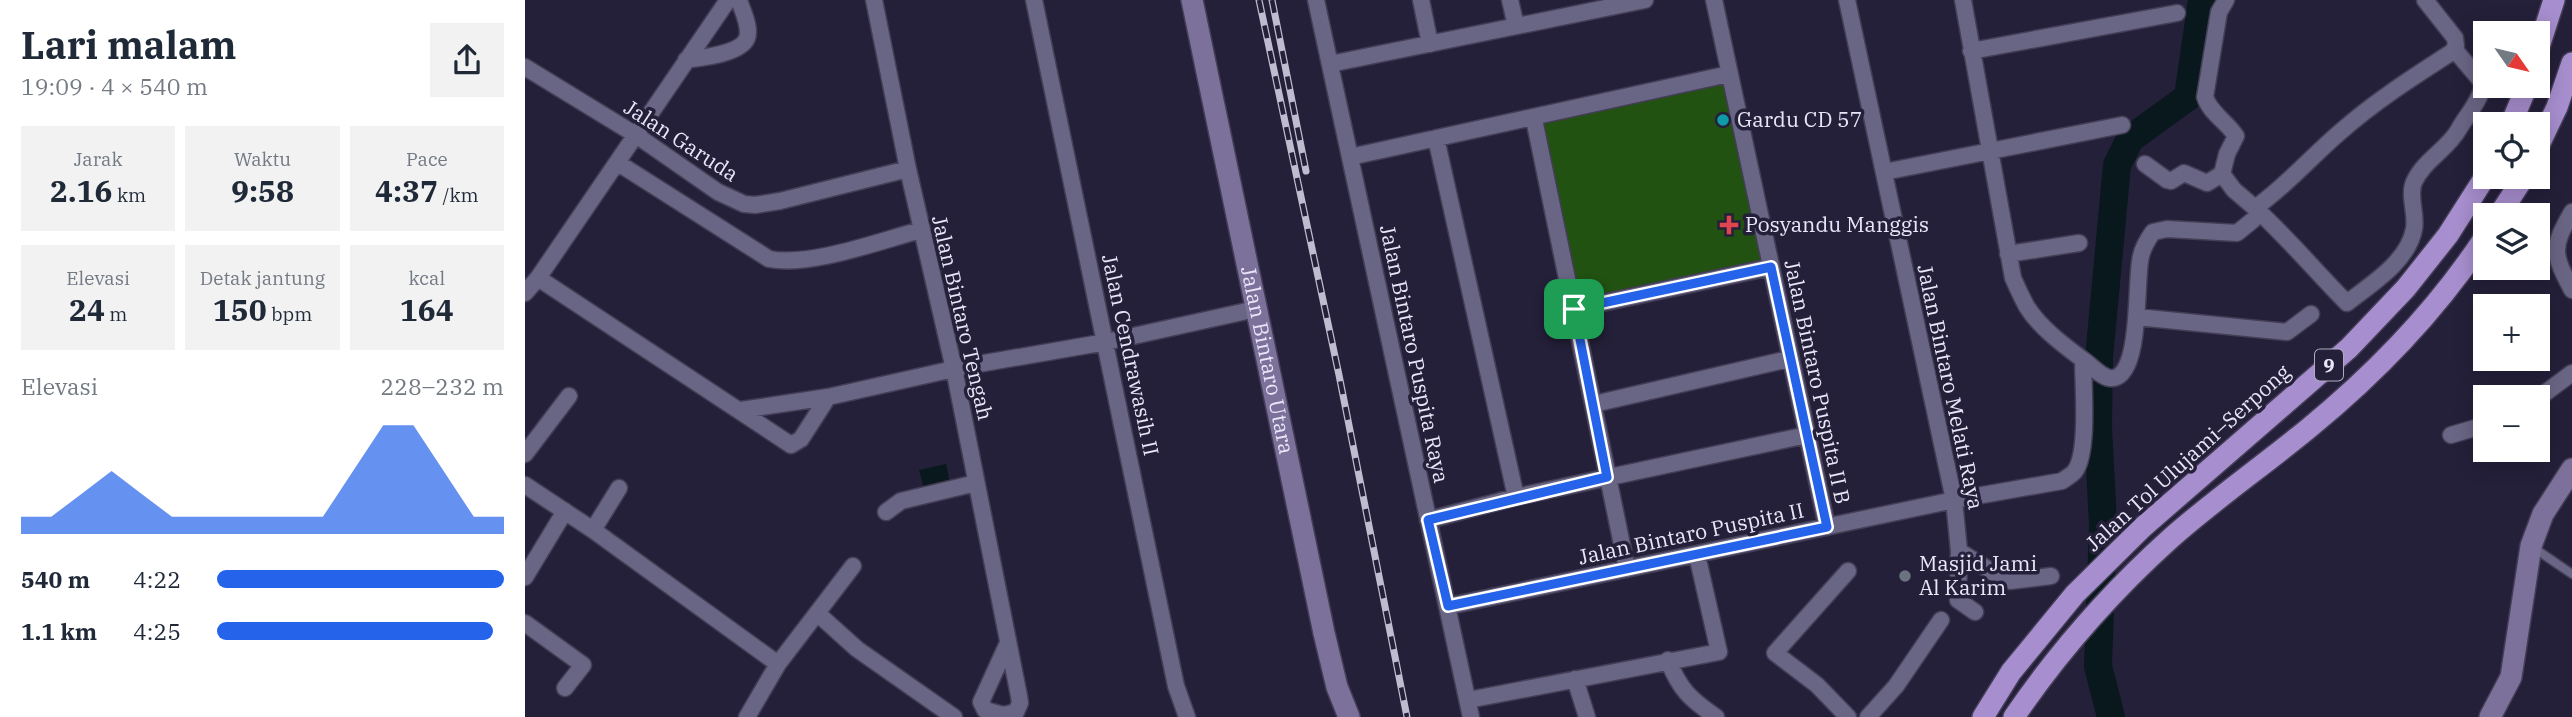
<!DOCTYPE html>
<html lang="id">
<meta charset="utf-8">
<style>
body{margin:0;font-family:"IBM Plex Serif",serif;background:#f2f2f3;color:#1f2937;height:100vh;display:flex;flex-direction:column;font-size:26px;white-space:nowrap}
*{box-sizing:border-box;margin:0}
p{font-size:23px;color:#747a83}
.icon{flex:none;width:38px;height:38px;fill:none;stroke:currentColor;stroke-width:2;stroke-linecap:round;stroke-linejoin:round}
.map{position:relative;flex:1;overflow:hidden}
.panel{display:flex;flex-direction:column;background:#fff;width:525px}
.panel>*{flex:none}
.needle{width:46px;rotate:124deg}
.tools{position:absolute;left:1948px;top:21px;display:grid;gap:14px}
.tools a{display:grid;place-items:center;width:77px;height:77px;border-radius:0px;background:#fff;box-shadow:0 4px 18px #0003;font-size:35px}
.pin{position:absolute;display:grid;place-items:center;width:60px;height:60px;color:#fff;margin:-30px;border-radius:14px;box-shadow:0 4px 10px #0006}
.round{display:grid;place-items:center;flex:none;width:74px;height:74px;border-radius:0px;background:#f2f2f3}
.head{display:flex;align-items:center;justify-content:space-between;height:119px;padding:0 21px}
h1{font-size:38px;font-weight:700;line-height:52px}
.metrics{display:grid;grid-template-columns:repeat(3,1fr);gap:10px;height:119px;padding:7px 21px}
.metrics div{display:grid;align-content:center;border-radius:0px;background:#f2f2f3;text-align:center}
.metrics b{font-size:30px;font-weight:700}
.metrics small{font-size:19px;font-weight:400}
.metrics p{font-size:19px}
.chart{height:196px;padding:14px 21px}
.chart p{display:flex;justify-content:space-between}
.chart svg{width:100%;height:126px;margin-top:7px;fill:#2563eb;opacity:.7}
ul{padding:0 21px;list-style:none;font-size:23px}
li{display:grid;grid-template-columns:112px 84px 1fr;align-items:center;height:52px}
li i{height:18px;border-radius:9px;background:#2563eb}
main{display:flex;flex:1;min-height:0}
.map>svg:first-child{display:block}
</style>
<main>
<section class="panel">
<div class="head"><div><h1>Lari malam</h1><p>19:09 · 4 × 540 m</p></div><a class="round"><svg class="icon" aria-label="share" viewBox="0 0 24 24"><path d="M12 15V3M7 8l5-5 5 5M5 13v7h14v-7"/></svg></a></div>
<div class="metrics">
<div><p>Jarak</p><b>2.16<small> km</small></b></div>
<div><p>Waktu</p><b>9:58</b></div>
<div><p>Pace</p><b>4:37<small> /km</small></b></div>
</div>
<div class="metrics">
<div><p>Elevasi</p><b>24<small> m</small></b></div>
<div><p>Detak jantung</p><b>150<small> bpm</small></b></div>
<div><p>kcal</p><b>164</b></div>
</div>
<div class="chart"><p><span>Elevasi</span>228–232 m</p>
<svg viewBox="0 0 160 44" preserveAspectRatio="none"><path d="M0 44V38L10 38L20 30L30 22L40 30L50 38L60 38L70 38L80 38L90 38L100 38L110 22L120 6L130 6L140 22L150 38L160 38V44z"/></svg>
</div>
<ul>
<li><b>540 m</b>4:22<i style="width:100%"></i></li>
<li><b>1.1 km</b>4:25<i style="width:96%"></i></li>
</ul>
</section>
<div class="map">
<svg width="2047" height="717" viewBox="0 0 2047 717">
<rect width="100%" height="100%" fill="#25203a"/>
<path fill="#215211" d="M1204 74 1246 267 1049 309 1009 119Z"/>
<path fill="#08181c" d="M421 464 425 483 399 489 394 470Z"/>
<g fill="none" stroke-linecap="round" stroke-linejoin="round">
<path stroke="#08181c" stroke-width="28" d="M1586 717 1573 666 1578 525 1573 426 1574 358 1592 165 1605 139 1663 97 1677 0"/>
<defs>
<path id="lane" d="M2009 548 2047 574"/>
<path id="street" d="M349 0 383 169 429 369 494 696 495 703 491 712 478 715 460 710 456 702 482 645
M509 0 651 686 662 717
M791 0 946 717
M896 0 905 44
M985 0 991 26
M1189 0 1302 527
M1322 0 1429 500 1434 551 1433 600 1450 612
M1438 0 1488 278C1492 287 1497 298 1502 307 1515 328 1541 347 1561 362 1568 367 1579 380 1589 378 1617 372 1610 278 1616 256 1618 247 1623 239 1628 232L1642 229 1712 233 1728 220
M1701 0 1694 12 1680 97C1685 113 1702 122 1711 136L1702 154 1697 174 1709 190 1730 208
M1900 0 1930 38 1931 46 1927 52C1888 77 1849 102 1814 133 1785 158 1761 186 1730 208 1763 238 1791 272 1822 303 1846 284 1883 262 1889 229 1892 214 1883 196 1889 182 1899 160 1923 149 1934 129 1941 116 1960 95 1957 82L1929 49
M1446 51 1652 13
M161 60C175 58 216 54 222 38 226 27 217 10 214 0
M805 64 1120 0
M0 67 111 135 193 192 219 204 230 205 255 201 383 169
M1009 119 1102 569
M911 138 991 497
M825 157 1204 74
M93 163 244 259C286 267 354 241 396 230
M1620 164 1642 180 1646 181 1659 173 1682 183 1697 174
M1359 172 1597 125
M2047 212C2026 248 2028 254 2047 290
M1483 254 1554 243
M13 278 266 445 276 439 303 397
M0 293 13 278 203 0
M1049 309 1246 267
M1612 317 1762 332 1786 314
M2012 399 2047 373
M1069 404 1264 359
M216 410 303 397 442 366 581 342 731 309
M1926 435 1960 425
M0 454 44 396
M0 485 68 530 253 664
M361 512 376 501 451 483
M903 520 991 497 1282 435
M68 530 94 488
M1434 551 1472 575 1485 581 1526 576
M0 577 40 511
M924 606 1429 500 1537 481C1541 478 1547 475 1550 471 1564 452 1558 385 1558 360
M292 613 332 649 429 717
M0 623 58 665 40 688
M1143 660C1155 690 1165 699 1191 717
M1050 679 1062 717
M943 700 1194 652 1172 555
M222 717 253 664 328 566
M1323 717 1292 685 1250 653 1323 571
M1343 717 1371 686 1416 620"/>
<g id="secondary">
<path id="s1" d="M667 0 799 633 812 687 824 717"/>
<path d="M1965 717 1986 677 2006 546 2018 514 2047 469"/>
</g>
<path id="highway" d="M2012 53 2029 0
M1986 124 2002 86
M2012 149 2032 107 2047 63
M1974 215 1999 177
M1458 717 1486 672 1550 594 1618 527 1824 348 1881 288 1923 235 1960 177
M1489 717C1534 651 1587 591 1646 538 1690 499 1739 465 1784 428 1851 373 1912 310 1960 237"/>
</defs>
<use href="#lane" stroke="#433d55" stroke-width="11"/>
<use href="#street" stroke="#433d55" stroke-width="19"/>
<use href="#secondary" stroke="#433d55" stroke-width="24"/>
<use href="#highway" stroke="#433d55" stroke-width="24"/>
<use href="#lane" stroke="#696584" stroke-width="8"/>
<use href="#street" stroke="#696584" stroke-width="16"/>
<use href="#secondary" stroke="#7c719a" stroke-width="21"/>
<use href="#highway" stroke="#a78ece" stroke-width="21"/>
<defs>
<path id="rail" d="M734 0 814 375 882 717
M747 0 781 171"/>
</defs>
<use href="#rail" stroke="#c0bcd0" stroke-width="7"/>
<use href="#rail" stroke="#25203a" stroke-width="4.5" stroke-dasharray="13" stroke-linecap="butt"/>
</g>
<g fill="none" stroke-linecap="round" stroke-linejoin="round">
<defs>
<path id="route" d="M1246 267 1302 527 923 606 903 520 1082 477 1049 309Z"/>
</defs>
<use href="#route" stroke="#fff" stroke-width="14"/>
<use href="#route" stroke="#2563eb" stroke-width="9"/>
</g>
<circle fill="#0f9aa8" stroke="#25203a" stroke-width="2.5" cx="1198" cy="120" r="7"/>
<path fill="#e0444e" stroke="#25203a" stroke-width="2.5" d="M1200.5 214.5h7v7h7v7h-7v7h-7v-7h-7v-7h7z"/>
<circle fill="#6b7280" stroke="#25203a" stroke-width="2.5" cx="1380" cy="576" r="7"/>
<g text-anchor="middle" stroke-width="7" stroke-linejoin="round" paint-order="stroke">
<rect fill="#25203a" stroke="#aeabbf" stroke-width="2" x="1790" y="349.5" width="28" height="31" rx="5"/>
<g font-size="19" font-weight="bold" fill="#e9e6f8">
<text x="1804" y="372">9</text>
</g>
<g font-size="21" fill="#e9e6f8" stroke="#25203a" text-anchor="start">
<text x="1212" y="127">Gardu CD 57</text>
<text x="1220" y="232">Posyandu Manggis</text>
<text x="1394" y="571">Masjid Jami<tspan x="1394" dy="24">Al Karim</tspan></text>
</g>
<g font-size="21" fill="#e9e6f8" stroke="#25203a">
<text transform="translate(156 141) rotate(33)" y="7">Jalan Garuda</text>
<text transform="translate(437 318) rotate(77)" y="7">Jalan Bintaro Tengah</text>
<text transform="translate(889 354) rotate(78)" y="7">Jalan Bintaro Puspita Raya</text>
<text transform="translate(605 355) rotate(78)" y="7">Jalan Cendrawasih II</text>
<text dy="7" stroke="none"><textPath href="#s1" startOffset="368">Jalan Bintaro Utara</textPath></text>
<text transform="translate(1292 382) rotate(78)" y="7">Jalan Bintaro Puspita II B</text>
<text transform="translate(1425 387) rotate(78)" y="7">Jalan Bintaro Melati Raya</text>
<text transform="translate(1663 458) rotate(-42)" y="7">Jalan Tol Ulujami–Serpong</text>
<text transform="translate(1166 534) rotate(-12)" y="7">Jalan Bintaro Puspita II</text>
</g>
</g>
</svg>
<div class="tools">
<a><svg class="needle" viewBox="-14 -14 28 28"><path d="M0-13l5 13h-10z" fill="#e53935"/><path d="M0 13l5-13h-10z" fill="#747a83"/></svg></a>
<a><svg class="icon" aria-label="locate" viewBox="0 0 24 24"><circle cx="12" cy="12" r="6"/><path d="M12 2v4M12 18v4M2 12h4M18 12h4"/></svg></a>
<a><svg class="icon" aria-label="layers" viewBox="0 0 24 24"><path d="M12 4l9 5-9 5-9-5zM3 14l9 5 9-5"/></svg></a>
<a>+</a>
<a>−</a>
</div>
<div class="pin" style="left:1049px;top:309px;background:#1e9e55"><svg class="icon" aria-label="arrive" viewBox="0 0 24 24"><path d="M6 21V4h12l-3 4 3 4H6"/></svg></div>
</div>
</main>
